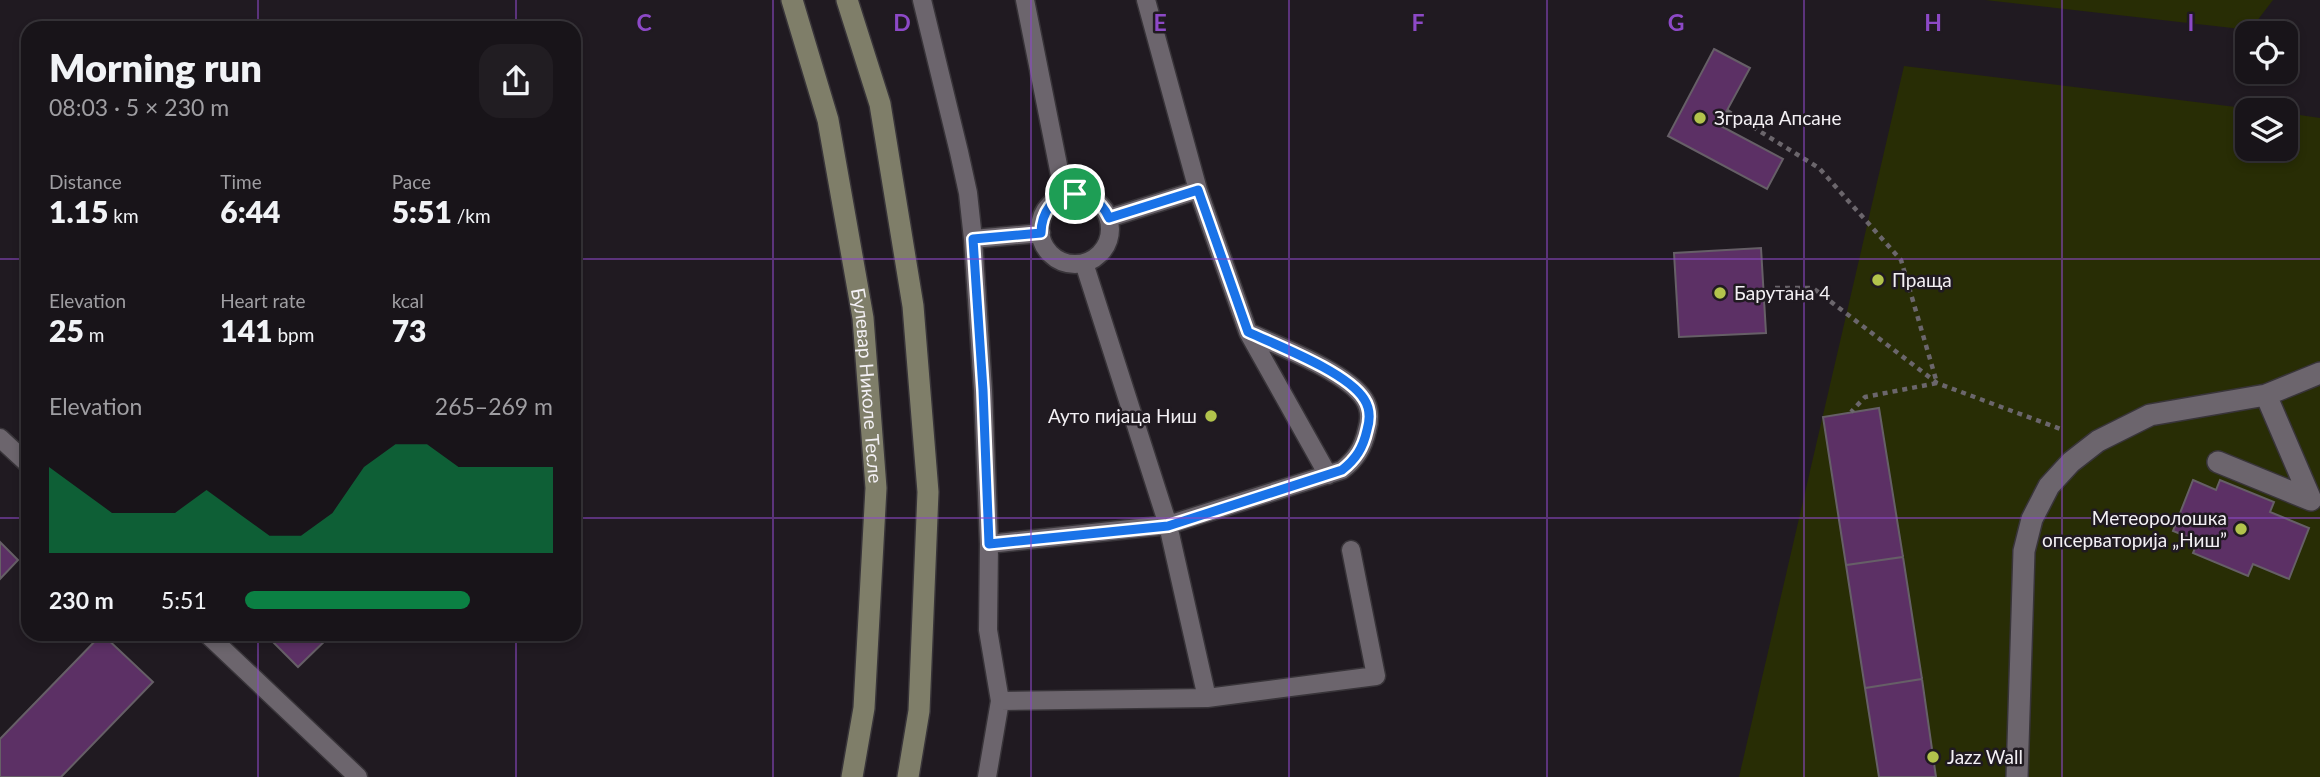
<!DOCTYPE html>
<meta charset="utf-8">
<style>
body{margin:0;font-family:Lato,sans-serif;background:#211d22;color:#f1f3f6;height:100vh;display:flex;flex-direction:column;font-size:26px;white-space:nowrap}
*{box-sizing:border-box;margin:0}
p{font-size:23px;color:#9f9ea2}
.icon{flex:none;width:38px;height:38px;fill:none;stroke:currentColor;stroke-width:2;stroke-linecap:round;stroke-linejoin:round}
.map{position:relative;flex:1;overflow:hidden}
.panel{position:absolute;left:21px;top:21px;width:560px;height:620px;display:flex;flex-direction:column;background:#181419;border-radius:21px;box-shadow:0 4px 10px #0003,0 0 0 2px #363338}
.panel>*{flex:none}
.fabs{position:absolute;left:2235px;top:21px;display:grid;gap:14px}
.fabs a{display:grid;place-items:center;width:63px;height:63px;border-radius:14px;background:#181419;box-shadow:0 4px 10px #0003,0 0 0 2px #363338;font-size:35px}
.pin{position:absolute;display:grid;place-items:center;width:60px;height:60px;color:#fff;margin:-30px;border:4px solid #fff;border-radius:50%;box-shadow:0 2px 7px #0007}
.round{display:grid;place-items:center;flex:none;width:74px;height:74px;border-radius:21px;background:#211d22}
.overview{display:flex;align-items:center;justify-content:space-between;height:119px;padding:0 28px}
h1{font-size:38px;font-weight:800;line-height:52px}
.metrics{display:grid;grid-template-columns:repeat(3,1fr);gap:10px;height:119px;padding:7px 28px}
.metrics div{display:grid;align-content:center}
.metrics b{font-size:30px;font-weight:800}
.metrics small{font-size:19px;font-weight:400}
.metrics p{font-size:19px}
.chart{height:196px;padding:14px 28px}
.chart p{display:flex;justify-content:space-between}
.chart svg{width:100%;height:126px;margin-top:7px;fill:#0b8043;opacity:.7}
ul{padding:0 28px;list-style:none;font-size:23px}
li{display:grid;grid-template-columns:112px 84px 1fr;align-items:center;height:52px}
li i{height:18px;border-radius:9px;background:#0b8043}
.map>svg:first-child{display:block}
</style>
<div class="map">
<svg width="2320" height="777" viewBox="0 0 2320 777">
<rect width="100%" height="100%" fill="#201a21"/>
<path fill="#282d05" d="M1985 0H2273L2250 30Z
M1904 66 2260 110H2247V149H2286V113L2320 118V777H1739Z"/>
<path fill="#5c3065" stroke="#665f67" stroke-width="2" d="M1714 49 1750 68 1719 125 1783 159 1767 189 1668 136Z
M1761 248 1766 333 1679 337 1674 253Z
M1879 408 1903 557 1846 565 1823 417Z
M2193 480 2216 490 2220 480 2274 502 2270 512 2309 528 2289 579 2253 564 2248 576 2193 553 2198 541 2173 531Z
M0 542 18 560 0 579Z
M1903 557 1922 679 1865 688 1846 565Z
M102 634 153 682 61 777H0V739Z
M265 634H332L298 667Z
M1922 679 1936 777H1879L1865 688Z"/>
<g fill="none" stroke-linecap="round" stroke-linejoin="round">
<defs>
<path id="lane" d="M922 0 959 152 968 193 973 239 983 390 989 544 988 630 1000 701 987 777
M1025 0 1064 195
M1146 0 1198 190 1248 332 1328 475
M1040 229a35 35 0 1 1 70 0a35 35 0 1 1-70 0Z
M1109 218 1198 190
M973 239 1041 233
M1084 263 1168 525 1207 698
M0 438 28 464
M989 544 1168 525 1342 470C1356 459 1363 448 1367 430 1370 420 1370 408 1364 399 1347 372 1278 346 1248 332
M207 634 358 777
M1000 701 1207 698 1376 676 1351 550"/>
<path id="street" d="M2218 462 2311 500 2266 395
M2017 777 2024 551 2032 519 2049 486 2071 462 2098 441 2150 415 2266 395 2320 373"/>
<g id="secondary">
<path id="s1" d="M792 0 828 120 863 318 876 488 864 708 852 777"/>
<path d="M847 0 880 104 913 306 928 492 919 711 908 777"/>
</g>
</defs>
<use href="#lane" stroke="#383439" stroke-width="21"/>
<use href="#street" stroke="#383439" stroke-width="24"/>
<use href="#secondary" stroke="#383439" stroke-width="24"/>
<path stroke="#6b666c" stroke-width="4.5" stroke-dasharray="5 5" stroke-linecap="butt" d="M1727 111 1819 168 1901 260 1937 383 1865 397 1851 412
M1775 288H1813L1937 383 2063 430"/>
<use href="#lane" stroke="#6c656d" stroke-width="18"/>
<use href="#street" stroke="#6c656d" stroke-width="21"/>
<use href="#secondary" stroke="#7f7e69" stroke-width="21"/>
</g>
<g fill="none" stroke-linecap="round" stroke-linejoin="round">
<defs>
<path id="route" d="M1198 190 1248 332C1278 346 1347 372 1364 399 1370 408 1370 420 1367 430 1363 448 1356 459 1342 470L1168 526 989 544 983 390 973 239 1041 233C1042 189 1091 178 1109 218Z"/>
</defs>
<use href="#route" stroke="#fff" stroke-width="14"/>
<use href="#route" stroke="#1a73e8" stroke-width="9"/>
</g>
<path fill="none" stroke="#8d49c7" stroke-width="2" stroke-opacity="0.55" d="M258 0V28M516 0V28M773 0V777M1031 0V777M1289 0V777M1547 0V777M1804 0V777M2062 0V777M0 259H28M574 259H2320M0 518H28M574 518H2320M258 634V777M516 634V777"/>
<g fill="#b2c34c" stroke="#201a21" stroke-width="2.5">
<circle cx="1700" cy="118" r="7"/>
<circle cx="1878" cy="280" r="7"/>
<circle cx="1720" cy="293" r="7"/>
<circle cx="1211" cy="416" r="7"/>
<circle cx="2241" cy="529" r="7"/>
<circle cx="1933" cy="757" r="7"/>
</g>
<g text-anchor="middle" stroke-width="5" stroke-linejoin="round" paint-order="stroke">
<g font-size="19" fill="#f3f0f4" stroke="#201a21" text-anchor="start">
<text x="1714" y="125">Зграда Апсане</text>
<text x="1892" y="287">Праща</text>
<text x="1734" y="300">Барутана 4</text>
<text x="1197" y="423" text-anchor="end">Ауто пијаца Ниш</text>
<text x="2227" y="525" text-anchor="end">Метеоролошка<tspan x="2227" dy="22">опсерваторија „Ниш”</tspan></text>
<text x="1947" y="764">Jazz Wall</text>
</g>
<g font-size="19" fill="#f3f0f4" stroke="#201a21">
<text dy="7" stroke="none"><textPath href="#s1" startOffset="394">Булевар Николе Тесле</textPath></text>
</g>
</g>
<g font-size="23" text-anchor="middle" font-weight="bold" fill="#8d49c7" stroke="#201a21" stroke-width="5" stroke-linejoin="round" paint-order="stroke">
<text x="644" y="31">C</text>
<text x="902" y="31">D</text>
<text x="1160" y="31">E</text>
<text x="1418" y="31">F</text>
<text x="1676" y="31">G</text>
<text x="1933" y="31">H</text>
<text x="2191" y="31">I</text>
</g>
</svg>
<div class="fabs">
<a><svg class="icon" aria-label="locate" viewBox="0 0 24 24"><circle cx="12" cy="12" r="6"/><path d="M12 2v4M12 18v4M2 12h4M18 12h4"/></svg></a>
<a><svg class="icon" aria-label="layers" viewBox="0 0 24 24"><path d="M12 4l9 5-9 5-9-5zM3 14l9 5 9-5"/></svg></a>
</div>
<div class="pin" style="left:1075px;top:194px;background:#1e9e55"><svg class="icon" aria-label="arrive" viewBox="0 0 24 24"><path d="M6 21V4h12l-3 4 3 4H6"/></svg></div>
<section class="panel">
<div class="overview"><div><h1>Morning run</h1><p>08:03 · 5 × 230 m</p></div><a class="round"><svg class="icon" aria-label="share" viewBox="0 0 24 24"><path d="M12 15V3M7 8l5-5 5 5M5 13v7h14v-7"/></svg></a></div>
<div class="metrics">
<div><p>Distance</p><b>1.15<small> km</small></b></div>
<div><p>Time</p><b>6:44</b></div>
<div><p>Pace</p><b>5:51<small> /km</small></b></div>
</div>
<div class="metrics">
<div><p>Elevation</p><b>25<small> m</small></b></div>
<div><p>Heart rate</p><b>141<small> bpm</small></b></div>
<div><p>kcal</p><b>73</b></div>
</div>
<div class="chart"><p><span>Elevation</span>265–269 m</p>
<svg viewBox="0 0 160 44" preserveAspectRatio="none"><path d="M0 44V14L10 22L20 30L30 30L40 30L50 22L60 30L70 38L80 38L90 30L100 14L110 6L120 6L130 14L140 14L150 14L160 14V44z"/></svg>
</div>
<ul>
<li><b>230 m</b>5:51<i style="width:73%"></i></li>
</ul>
</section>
</div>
